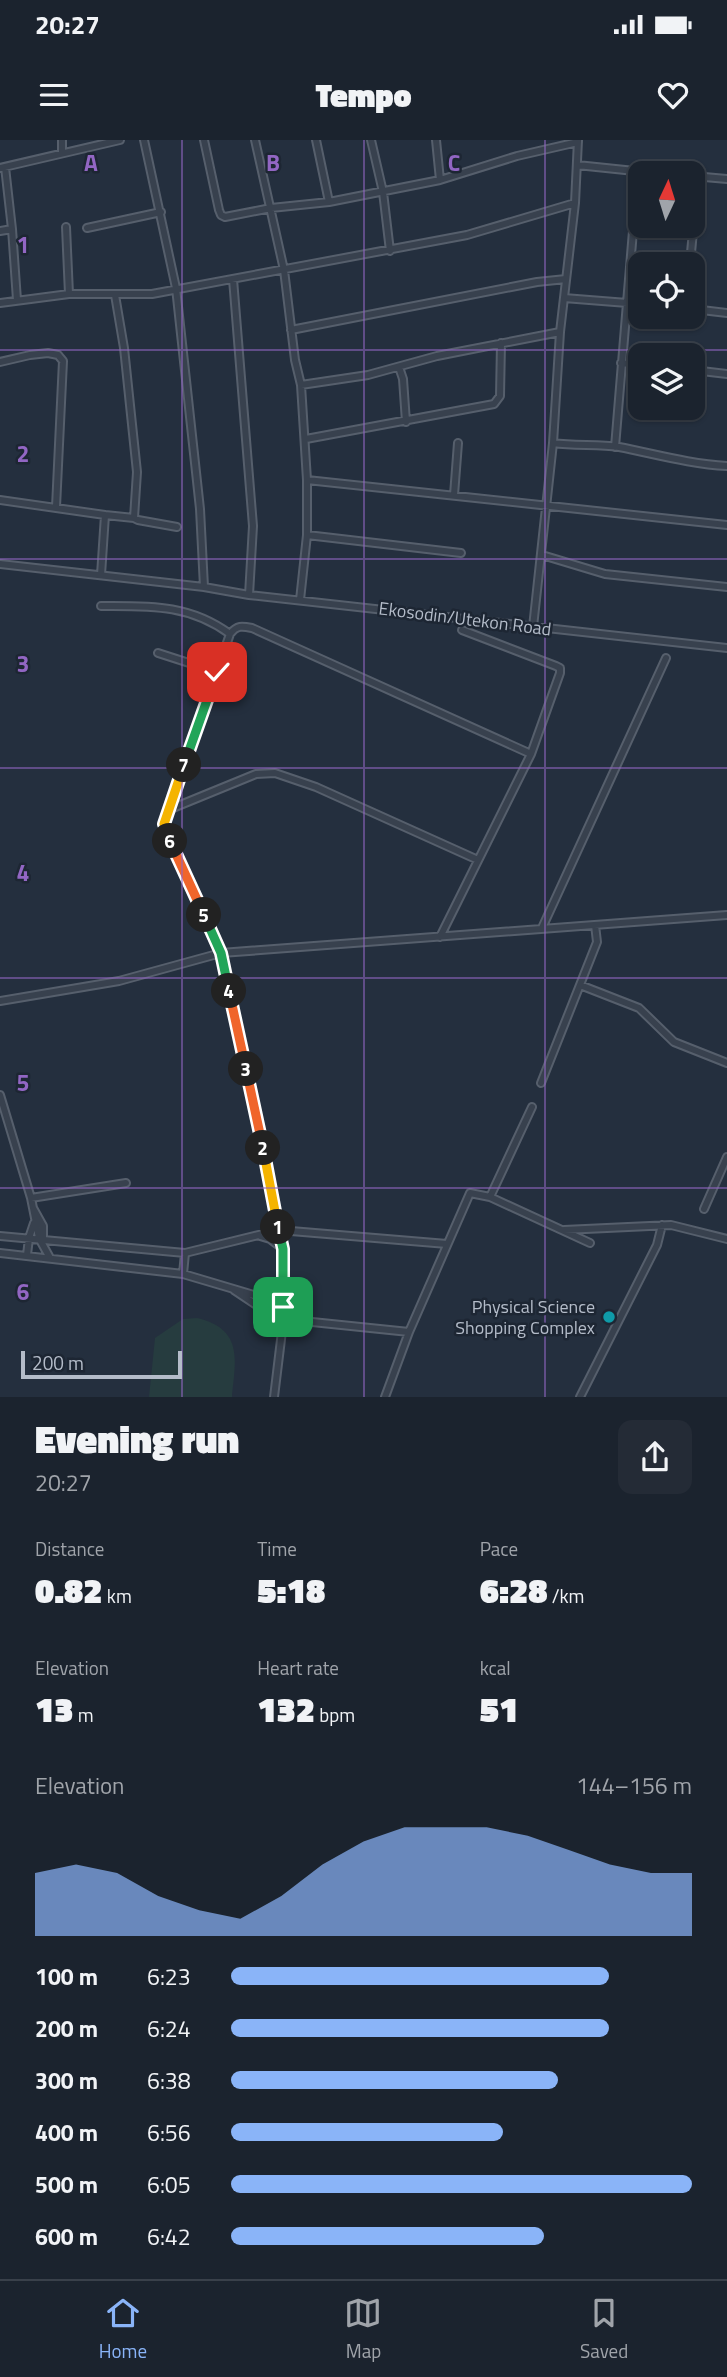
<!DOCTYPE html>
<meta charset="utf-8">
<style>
body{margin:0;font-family:"Titillium Web",sans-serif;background:#242b36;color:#f1f3f6;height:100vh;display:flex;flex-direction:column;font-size:26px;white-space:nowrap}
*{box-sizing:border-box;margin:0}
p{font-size:23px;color:#a0a4aa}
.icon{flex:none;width:38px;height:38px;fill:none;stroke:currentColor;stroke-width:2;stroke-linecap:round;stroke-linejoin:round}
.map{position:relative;height:1257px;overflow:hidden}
.details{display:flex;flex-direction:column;background:#1b232e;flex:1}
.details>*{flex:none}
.needle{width:46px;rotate:4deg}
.fabs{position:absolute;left:628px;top:21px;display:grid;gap:14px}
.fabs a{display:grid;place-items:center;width:77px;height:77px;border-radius:14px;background:#1b232e;box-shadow:0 2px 5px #0004,0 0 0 2px #39404a;font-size:35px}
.scale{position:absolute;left:21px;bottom:18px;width:161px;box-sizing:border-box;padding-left:7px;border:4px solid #b4bcc9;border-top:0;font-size:19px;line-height:24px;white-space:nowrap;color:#b4bcc9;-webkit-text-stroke:5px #1d2633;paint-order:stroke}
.pin{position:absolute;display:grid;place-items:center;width:60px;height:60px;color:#fff;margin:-30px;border-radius:14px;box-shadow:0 4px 10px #0006}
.km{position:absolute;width:35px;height:35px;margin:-18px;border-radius:50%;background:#222;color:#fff;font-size:19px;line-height:35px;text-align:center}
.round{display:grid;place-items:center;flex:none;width:74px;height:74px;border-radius:14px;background:#242b36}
.summary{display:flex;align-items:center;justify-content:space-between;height:119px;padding:0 35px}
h1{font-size:38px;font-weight:800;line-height:52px}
.stats{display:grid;grid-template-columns:repeat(3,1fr);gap:10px;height:119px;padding:7px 35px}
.stats div{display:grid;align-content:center}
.stats b{font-size:35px;font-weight:800}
.stats small{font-size:19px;font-weight:400}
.stats p{font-size:19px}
.chart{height:196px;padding:14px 35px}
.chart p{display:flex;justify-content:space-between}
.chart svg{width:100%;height:126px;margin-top:7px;fill:#8ab4f8;opacity:.7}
ul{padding:0 35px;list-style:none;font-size:23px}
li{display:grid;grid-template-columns:112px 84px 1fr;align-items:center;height:52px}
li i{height:18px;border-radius:9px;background:#8ab4f8}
.status{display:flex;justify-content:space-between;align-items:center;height:49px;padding:0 35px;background:#1b232e;direction:ltr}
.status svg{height:19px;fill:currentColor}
header{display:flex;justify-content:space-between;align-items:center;height:91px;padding:0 35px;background:#1b232e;font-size:32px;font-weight:800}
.tabs{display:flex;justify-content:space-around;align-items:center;height:98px;border-top:2px solid #39404a;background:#1b232e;font-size:19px;color:#a0a4aa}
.tabs a{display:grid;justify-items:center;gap:4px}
.tabs .selected{color:#8ab4f8}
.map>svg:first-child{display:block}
</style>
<div class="status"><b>20:27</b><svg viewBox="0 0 49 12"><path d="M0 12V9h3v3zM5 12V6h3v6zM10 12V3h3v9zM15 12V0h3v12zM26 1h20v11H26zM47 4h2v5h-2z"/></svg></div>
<header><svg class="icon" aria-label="menu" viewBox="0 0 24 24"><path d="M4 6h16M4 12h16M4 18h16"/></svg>Tempo<svg class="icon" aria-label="heart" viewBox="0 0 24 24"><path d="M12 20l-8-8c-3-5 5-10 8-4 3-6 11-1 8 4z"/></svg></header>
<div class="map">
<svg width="727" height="1257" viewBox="0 0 727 1257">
<rect width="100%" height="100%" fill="#242f3e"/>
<path fill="#263c3f" d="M197 1178C243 1189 236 1219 232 1257H149L155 1198 183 1179Z"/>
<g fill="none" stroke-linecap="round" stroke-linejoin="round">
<defs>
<path id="street" d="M144 0 176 148 200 369 204 447
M204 0 219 70 221 75 225 77 271 68 329 62 440 40 517 16 578 2
M255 0 284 130 295 220 301 245 307 340V395L300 460
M316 0 329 62
M371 0 383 52 390 111
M436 0 440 40
M62 13V0
M577 25 654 33
M5 27 12 89 17 160
M0 28 120 0
M693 36 727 39
M66 87 69 154
M87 88 161 72
M0 91 12 89
M690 124 698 36
M233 139 253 386 249 455
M115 155 124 208 137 332 134 378
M564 158 640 164
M0 163 69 154H152L467 95 575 63
M693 169 727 173
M291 190 537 142 566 139
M0 222 30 215 48 213 58 215 63 221 56 367
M621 223 640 225
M399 227 403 239 406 282
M693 230 727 234
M301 245 368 235 437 216 560 192
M306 299 494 264 500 256 501 203
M553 303C575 306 598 304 619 307 655 314 690 324 727 326
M615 307 638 31
M307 340 727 385
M454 355 458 303
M0 360 105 375
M307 395 461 413
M542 415 605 434 727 447
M0 424 204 447 249 455 727 508
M101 435 105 375 134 378 138 380 177 387
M101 466C150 466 189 464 230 494
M533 487 553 303 560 192 575 63 578 0
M158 513 217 532
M168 670 256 634 275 633 316 647 478 720
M542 788 666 518
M440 797 531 614 560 533V528L556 526 462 490
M580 845 639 868 674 902 727 923
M0 861 119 841 221 813 727 775
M541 943 597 802 595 785
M0 955 31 1058 39 1098 50 1118
M490 1057 532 967
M31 1058 126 1043
M33 1068 43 1086V1101
M704 1069 727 1017
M564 1090 671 1085 727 1099
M265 1094 275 1072
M0 1096 185 1113 279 1090 447 1104
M260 1096 270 1099 282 1108
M0 1113 183 1134 264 1158 277 1157 283 1151
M27 1115 29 1098 34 1083
M183 1134 185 1113
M234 1150 283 1183
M283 1179 409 1192
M274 1257 283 1183V1109L221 813 164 684 230 494C237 485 242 486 252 488L531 614
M385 1257 409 1192 470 1053 490 1057 590 1103
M580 1257 657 1105 662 1085"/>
</defs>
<use href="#street" stroke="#565f6c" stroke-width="10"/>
<use href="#street" stroke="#38414e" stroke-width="6"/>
</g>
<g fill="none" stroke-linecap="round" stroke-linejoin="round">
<defs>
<path id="split-1" d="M278 1087 283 1109V1167"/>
<path id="split-2" d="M263 1008 278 1087"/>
<path id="split-3" d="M246 929 263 1008"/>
<path id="split-4" d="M229 851 246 929"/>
<path id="split-5" d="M204 775 221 813 229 851"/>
<path id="split-6" d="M170 701 204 775"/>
<path id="split-7" d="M170 701 164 684 184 625"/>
<path id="split-8" d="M184 625 211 549"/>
<path id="split-9" d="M211 549 217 532"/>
</defs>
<use href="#split-1" stroke="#fff" stroke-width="14"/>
<use href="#split-2" stroke="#fff" stroke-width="14"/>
<use href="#split-3" stroke="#fff" stroke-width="14"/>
<use href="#split-4" stroke="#fff" stroke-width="14"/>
<use href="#split-5" stroke="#fff" stroke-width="14"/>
<use href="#split-6" stroke="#fff" stroke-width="14"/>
<use href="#split-7" stroke="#fff" stroke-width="14"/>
<use href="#split-8" stroke="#fff" stroke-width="14"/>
<use href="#split-9" stroke="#fff" stroke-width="14"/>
<use href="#split-1" stroke="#22a559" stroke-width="9"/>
<use href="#split-2" stroke="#f5b400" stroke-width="9"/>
<use href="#split-3" stroke="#f0652b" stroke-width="9"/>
<use href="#split-4" stroke="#f0652b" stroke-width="9"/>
<use href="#split-5" stroke="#22a559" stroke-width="9"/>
<use href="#split-6" stroke="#f0652b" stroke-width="9"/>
<use href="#split-7" stroke="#f5b400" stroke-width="9"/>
<use href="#split-8" stroke="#22a559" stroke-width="9"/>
<use href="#split-9" stroke="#f5b400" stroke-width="9"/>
</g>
<path fill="none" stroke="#9266c3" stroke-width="2" stroke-opacity="0.55" d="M182 0V1257M364 0V1257M545 0V1257M0 210H727M0 419H727M0 628H727M0 838H727M0 1048H727"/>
<circle fill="#0f9aa8" stroke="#1d2633" stroke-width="2.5" cx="609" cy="1177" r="7"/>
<g text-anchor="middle" stroke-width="5" stroke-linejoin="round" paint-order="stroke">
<g font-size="18" fill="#b4bcc9" stroke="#1d2633">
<text transform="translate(465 479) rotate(7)" y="6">Ekosodin/Utekon Road</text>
</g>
<g font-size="18" fill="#b4bcc9" stroke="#1d2633" text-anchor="end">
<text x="595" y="1173">Physical Science<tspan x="595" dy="21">Shopping Complex</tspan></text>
</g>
</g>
<g font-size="23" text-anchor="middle" font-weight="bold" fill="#9266c3" stroke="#1d2633" stroke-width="5" stroke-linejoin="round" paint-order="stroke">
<text x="91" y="31">A</text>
<text x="273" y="31">B</text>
<text x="454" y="31">C</text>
<text x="23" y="113">1</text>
<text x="23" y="322">2</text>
<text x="23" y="532">3</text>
<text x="23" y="741">4</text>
<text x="23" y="951">5</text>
<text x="23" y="1160">6</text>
</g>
</svg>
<div class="fabs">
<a><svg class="needle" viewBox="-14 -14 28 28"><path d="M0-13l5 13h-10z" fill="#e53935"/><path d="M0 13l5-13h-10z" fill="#a0a4aa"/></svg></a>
<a><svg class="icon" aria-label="locate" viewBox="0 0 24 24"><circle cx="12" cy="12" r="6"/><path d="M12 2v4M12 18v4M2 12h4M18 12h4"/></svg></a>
<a><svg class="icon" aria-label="layers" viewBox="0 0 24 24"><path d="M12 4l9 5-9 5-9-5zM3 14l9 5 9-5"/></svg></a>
</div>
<div class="scale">200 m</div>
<div class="pin" style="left:283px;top:1167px;background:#1e9e55"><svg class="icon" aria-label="arrive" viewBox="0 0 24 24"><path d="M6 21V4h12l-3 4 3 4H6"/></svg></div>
<div class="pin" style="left:217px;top:532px;background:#d93025"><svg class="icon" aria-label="check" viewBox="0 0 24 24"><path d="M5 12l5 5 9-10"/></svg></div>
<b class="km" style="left:278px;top:1087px">1</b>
<b class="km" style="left:263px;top:1008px">2</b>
<b class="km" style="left:246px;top:929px">3</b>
<b class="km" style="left:229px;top:851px">4</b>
<b class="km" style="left:204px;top:775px">5</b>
<b class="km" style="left:170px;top:701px">6</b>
<b class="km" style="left:184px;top:625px">7</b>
</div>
<section class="details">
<div class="summary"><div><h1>Evening run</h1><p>20:27</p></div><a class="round"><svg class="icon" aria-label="share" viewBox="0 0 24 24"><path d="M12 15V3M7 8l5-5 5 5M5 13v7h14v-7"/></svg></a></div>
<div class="stats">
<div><p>Distance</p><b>0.82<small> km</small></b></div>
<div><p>Time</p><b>5:18</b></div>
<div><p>Pace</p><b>6:28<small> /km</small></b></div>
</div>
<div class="stats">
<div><p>Elevation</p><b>13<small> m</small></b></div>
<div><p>Heart rate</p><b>132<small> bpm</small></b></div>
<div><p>kcal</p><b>51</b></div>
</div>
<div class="chart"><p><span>Elevation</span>144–156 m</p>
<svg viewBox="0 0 160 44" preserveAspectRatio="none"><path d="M0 44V22L10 19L20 22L30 30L40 35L50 38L60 30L70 19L80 11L90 6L100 6L110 6L120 9L130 14L140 19L150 22L160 22V44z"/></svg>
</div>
<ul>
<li><b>100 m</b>6:23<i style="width:82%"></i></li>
<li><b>200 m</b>6:24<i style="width:82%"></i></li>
<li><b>300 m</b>6:38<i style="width:71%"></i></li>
<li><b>400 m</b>6:56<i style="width:59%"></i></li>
<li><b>500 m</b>6:05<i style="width:100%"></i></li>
<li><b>600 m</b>6:42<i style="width:68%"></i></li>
</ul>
</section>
<nav class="tabs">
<a class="selected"><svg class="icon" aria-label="home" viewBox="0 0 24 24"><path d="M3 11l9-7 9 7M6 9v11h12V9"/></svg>Home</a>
<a><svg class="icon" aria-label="map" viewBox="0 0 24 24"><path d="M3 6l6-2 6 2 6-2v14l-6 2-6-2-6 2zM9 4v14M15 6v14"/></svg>Map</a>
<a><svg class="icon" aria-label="saved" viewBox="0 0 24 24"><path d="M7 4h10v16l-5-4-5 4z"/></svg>Saved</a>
</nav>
